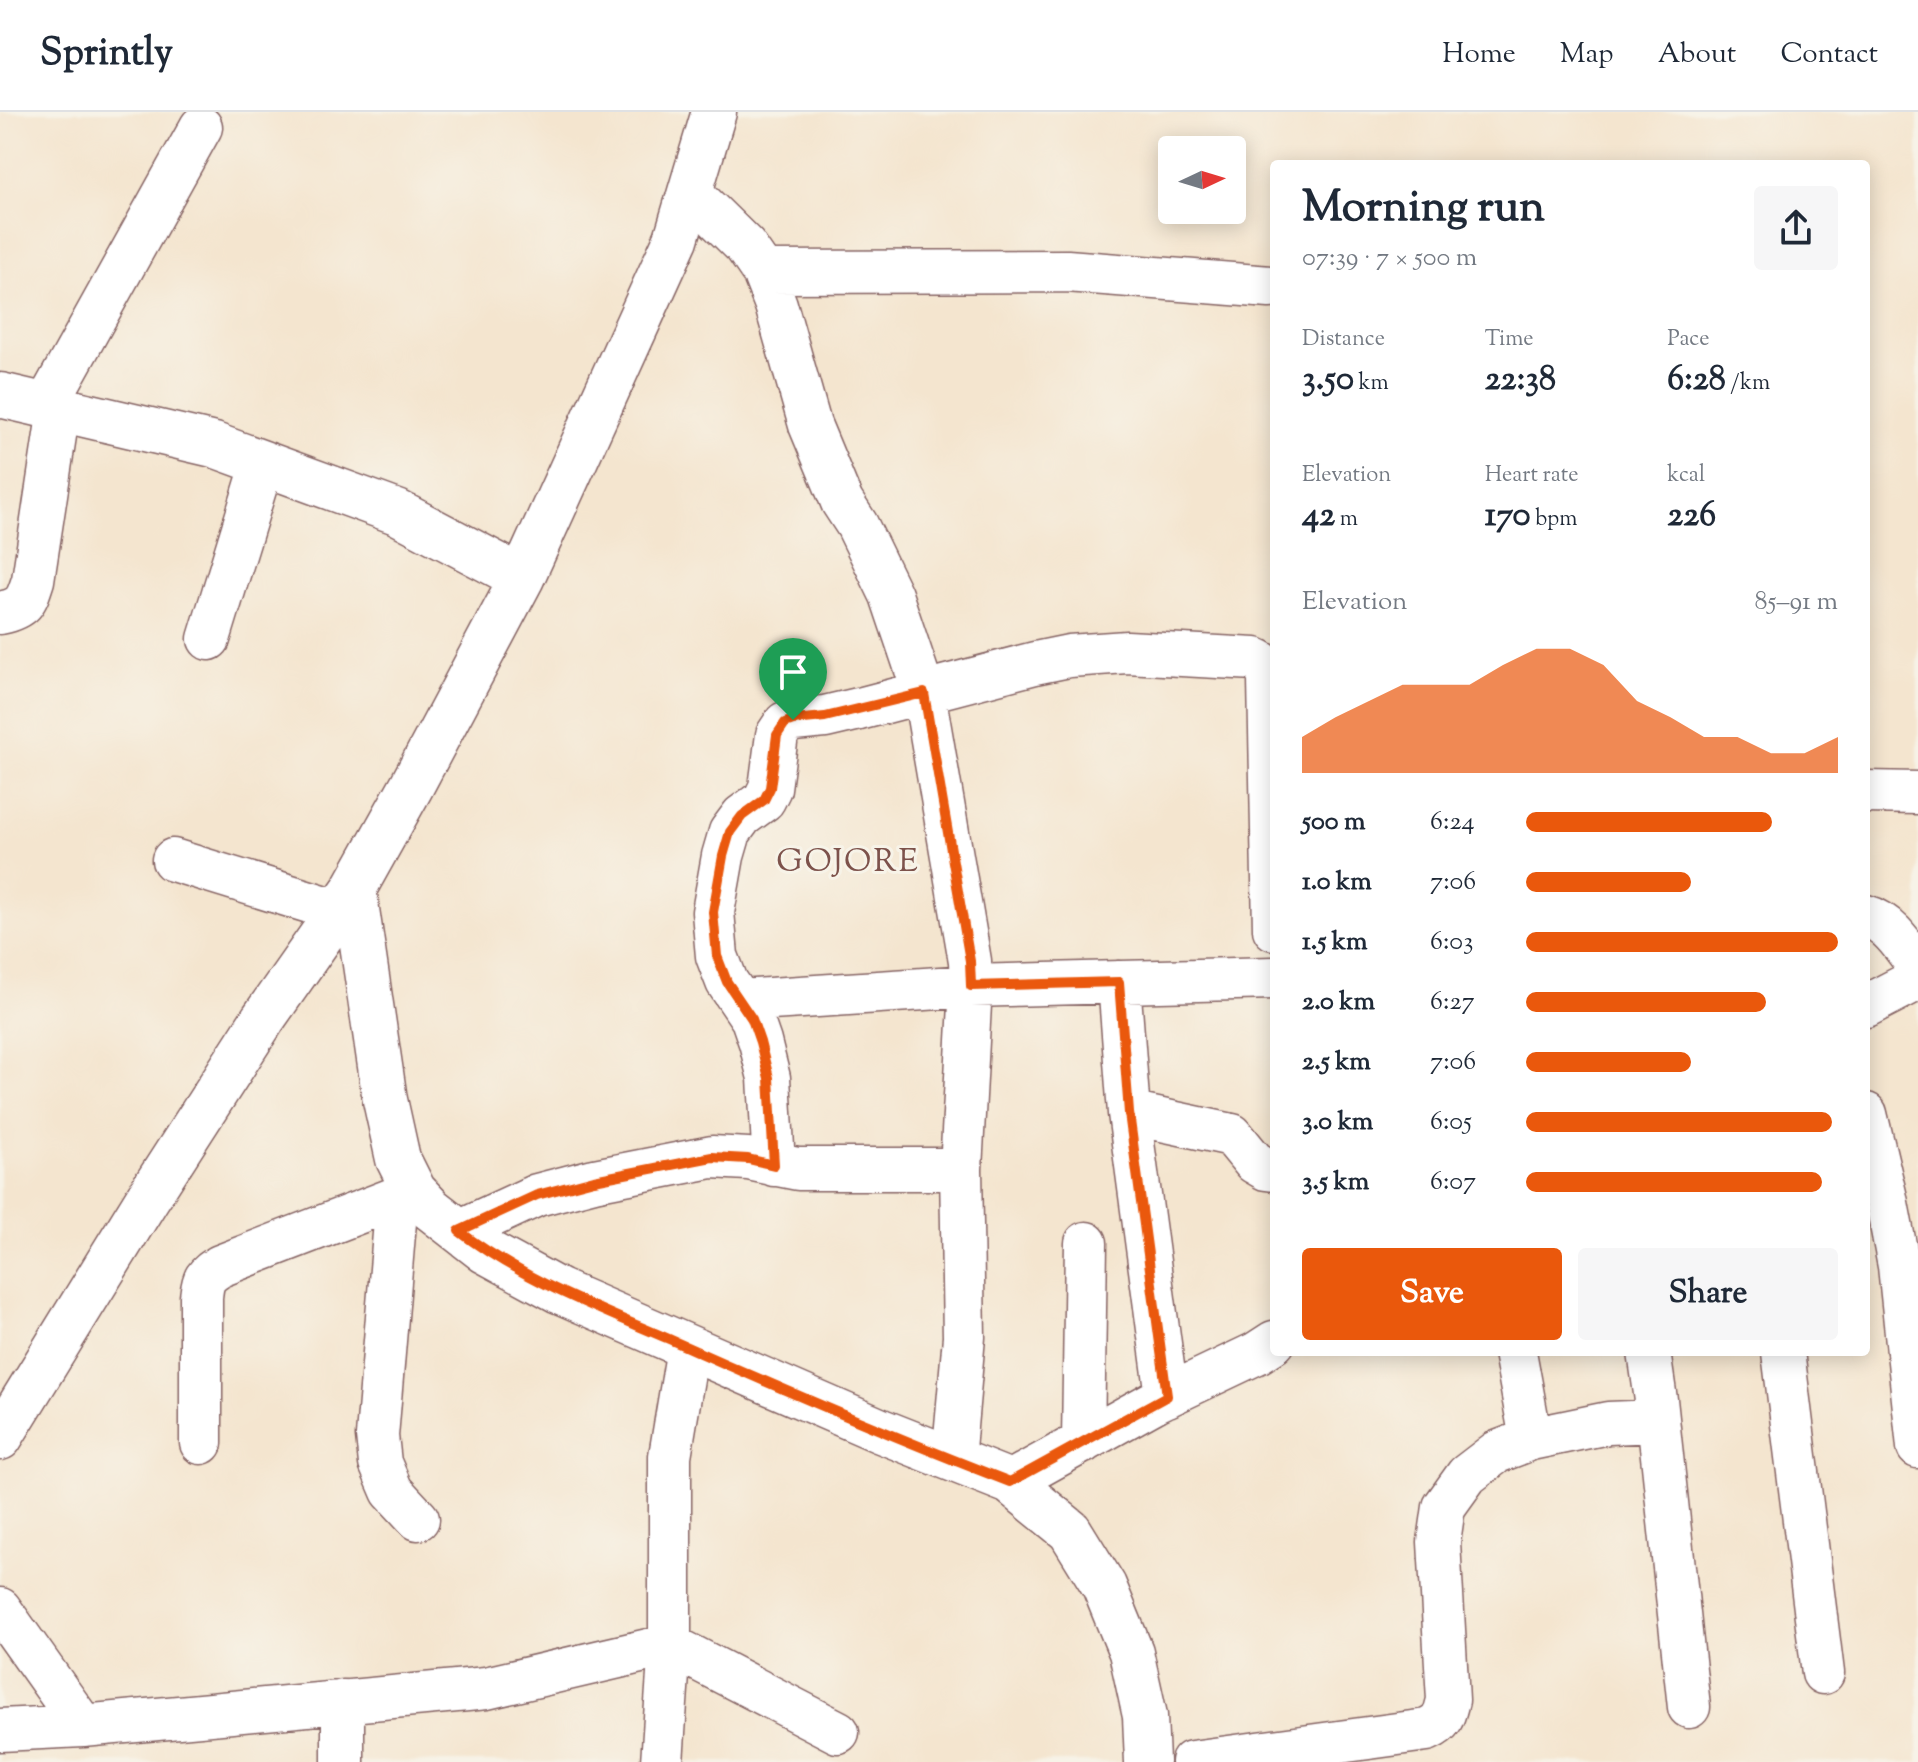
<!DOCTYPE html>
<meta charset="utf-8">
<style>
body{margin:0;font-family:"Sorts Mill Goudy",serif;background:#f6f6f7;color:#1f2937;height:100vh;display:flex;flex-direction:column;font-size:30px;white-space:nowrap}
*{box-sizing:border-box;margin:0}
p{font-size:26px;color:#747a83}
.icon{flex:none;width:44px;height:44px;fill:none;stroke:currentColor;stroke-width:2;stroke-linecap:round;stroke-linejoin:round}
.map{position:relative;flex:1;overflow:hidden}
.side{position:absolute;left:1270px;top:48px;width:600px;height:1196px;display:flex;flex-direction:column;background:#fff;border-radius:8px;box-shadow:0 4px 20px #0003}
.side>*{flex:none}
.needle{width:52px;rotate:86deg}
.controls{position:absolute;left:1158px;top:24px;display:grid;gap:16px}
.controls a{display:grid;place-items:center;width:88px;height:88px;border-radius:8px;background:#fff;box-shadow:0 4px 20px #0003;font-size:40px}
.pin{position:absolute;display:grid;place-items:center;width:68px;height:68px;color:#fff;margin:-82px -34px;border-radius:50% 50% 50% 0;rotate:-45deg;box-shadow:0 0 8px #0007}
.pin .icon{rotate:45deg}
.round{display:grid;place-items:center;flex:none;width:84px;height:84px;border-radius:8px;background:#f6f6f7}
.summary{display:flex;align-items:center;justify-content:space-between;height:136px;padding:0 32px}
h1{font-size:44px;font-weight:800;line-height:60px}
.metrics{display:grid;grid-template-columns:repeat(3,1fr);gap:12px;height:136px;padding:8px 32px}
.metrics div{display:grid;align-content:center}
.metrics b{font-size:34px;font-weight:800}
.metrics small{font-size:22px;font-weight:400}
.metrics p{font-size:22px}
.chart{height:224px;padding:16px 32px}
.chart p{display:flex;justify-content:space-between}
.chart svg{width:100%;height:144px;margin-top:8px;fill:#ea580c;opacity:.7}
.button{display:flex;gap:16px;margin-top:auto;padding:16px 32px}
.button a{flex:1;height:92px;border-radius:8px;background:#ea580c;color:#fff;font-size:32px;font-weight:800;line-height:92px;text-align:center}
.button a+a{background:#f6f6f7;color:#1f2937}
ul{padding:0 32px;list-style:none;font-size:26px}
li{display:grid;grid-template-columns:128px 96px 1fr;align-items:center;height:60px}
li i{height:20px;border-radius:10px;background:#ea580c}
header{display:flex;align-items:center;gap:48px;box-sizing:border-box;height:112px;padding:0 40px;background:#fff;border-bottom:2px solid #e0e1e3}
header strong{font-size:38px}
nav{display:flex;gap:44px;margin-inline-start:auto;font-size:28px}
.map>svg:first-child{display:block}
</style>
<header>
<strong>Sprintly</strong>
<nav><a>Home</a><a>Map</a><a>About</a><a>Contact</a></nav>
</header>
<div class="map">
<svg width="1918" height="1650" viewBox="0 0 1918 1650">
<rect width="100%" height="100%" fill="#f7f3e8"/>
<filter id="ink" filterUnits="userSpaceOnUse"><feTurbulence type="fractalNoise" baseFrequency=".0125" numOctaves="2"/><feDisplacementMap in="SourceGraphic" scale="16" xChannelSelector="R" yChannelSelector="G"/><feConvolveMatrix kernelMatrix="1 2 1 2 8 2 1 2 1" color-interpolation-filters="sRGB"/></filter>
<filter id="wash" filterUnits="userSpaceOnUse"><feTurbulence type="fractalNoise" baseFrequency=".006" numOctaves="4" result="noise"/><feDisplacementMap in="SourceGraphic" scale="32" xChannelSelector="R" yChannelSelector="G"/><feGaussianBlur stdDeviation="1.8" result="paint"/><feColorMatrix in="noise" values="0 0 0 0 0 0 0 0 0 0 0 0 0 0 0 0 0 1.4 0 .05"/><feComposite in="paint" operator="in"/></filter>
<g filter="url(#wash)">
<rect width="100%" height="100%" fill="#f4e5cf"/>
</g>
<g filter="url(#ink)">
<g fill="none" stroke-linecap="round" stroke-linejoin="round">
<defs>
<path id="minor" d="M690 80 745 134 763 160 776 193 810 313 842 390 857 413 891 483 924 581 970 849 971 874 961 1057 964 1225 953 1348
M763 160 1067 159 1270 175
M46 294 201 15
M0 501C24 496 26 490 33 468L59 297
M209 527 263 351
M1866 680 1918 681
M173 748 339 799
M1866 804C1889 810 1905 836 1918 854
M1119 870 1129 1001 1167 1284
M740 889 971 874 1274 866
M1866 894 1918 867
M1129 1001 1232 1023 1254 1050 1266 1057 1274 1058
M1866 1002 1886 1086 1899 1154 1918 1335
M774 1053 769 966 760 930 752 907 727 870 717 844 713 800 723 744 730 720 742 704 764 688 770 676 777 623 785 611 793 608 825 605 859 597 1035 551 1069 544 1127 540 1255 547C1265 551 1267 556 1269 567L1274 817
M397 1086 377 1324 380 1351 392 1379 418 1407
M459 1119 537 1083 594 1068 712 1045 748 1047 798 1057H961
M1515 1240 1531 1327
M1649 1240 1656 1288 1689 1595
M1783 1240 1823 1561
M1083 1330 1086 1131
M201 1331V1185C203 1166 205 1164 220 1154L414 1079
M1010 1370 1156 1289 1257 1241 1274 1230
M0 1497 83 1614
M343 1589V1650
M0 1618 83 1614 467 1578 486 1576 670 1533 838 1620
M662 1650 670 1533V1344L688 1236
M1192 1650 1427 1618C1443 1611 1444 1604 1448 1588L1439 1430 1444 1395 1467 1363 1497 1340 1531 1327 1608 1311 1658 1309"/>
<path id="major" d="M0 283 214 333 397 400 522 466
M354 777 385 988 398 1047 414 1079 431 1097 485 1139 559 1179 881 1319 1010 1370 1070 1419 1104 1474 1131 1540 1145 1604 1147 1650
M0 1326 147 1087 263 907 354 777 411 675 522 466 676 127 714 0"/>
</defs>
<use href="#minor" stroke="#866464" stroke-width="45"/>
<use href="#major" stroke="#866464" stroke-width="47"/>
<use href="#minor" stroke="#fff" stroke-width="42"/>
<use href="#major" stroke="#fff" stroke-width="44"/>
</g>
</g>
<g fill="none" stroke-linecap="round" stroke-linejoin="round" filter="url(#ink)">
<defs>
<path id="route" d="M924 581 970 849 971 874 1119 870 1129 1001 1167 1284 1010 1370C895 1326 781 1277 669 1227 597 1196 521 1167 459 1119L537 1083 594 1068 712 1045 748 1047 774 1053 769 966 760 930 752 907 727 870 717 844 713 800 723 744 730 720 742 704 764 688 770 676 777 623 785 611 793 608 825 605Z"/>
</defs>
<use href="#route" stroke="#fff" stroke-width="16"/>
<use href="#route" stroke="#ea580c" stroke-width="10"/>
</g>
<g text-anchor="middle" stroke-width="6" stroke-linejoin="round" paint-order="stroke">
<g font-size="32" letter-spacing="2" fill="#7d524b" stroke="#f7f3e8">
<text x="848" y="759">GOJORE</text>
</g>
</g>
</svg>
<div class="controls">
<a><svg class="needle" viewBox="-14 -14 28 28"><path d="M0-13l5 13h-10z" fill="#e53935"/><path d="M0 13l5-13h-10z" fill="#747a83"/></svg></a>
</div>
<div class="pin" style="left:793px;top:608px;background:#1e9e55"><svg class="icon" aria-label="arrive" viewBox="0 0 24 24"><path d="M6 21V4h12l-3 4 3 4H6"/></svg></div>
<section class="side">
<div class="summary"><div><h1>Morning run</h1><p>07:39 · 7 × 500 m</p></div><a class="round"><svg class="icon" aria-label="share" viewBox="0 0 24 24"><path d="M12 15V3M7 8l5-5 5 5M5 13v7h14v-7"/></svg></a></div>
<div class="metrics">
<div><p>Distance</p><b>3.50<small> km</small></b></div>
<div><p>Time</p><b>22:38</b></div>
<div><p>Pace</p><b>6:28<small> /km</small></b></div>
</div>
<div class="metrics">
<div><p>Elevation</p><b>42<small> m</small></b></div>
<div><p>Heart rate</p><b>170<small> bpm</small></b></div>
<div><p>kcal</p><b>226</b></div>
</div>
<div class="chart"><p><span>Elevation</span>85–91 m</p>
<svg viewBox="0 0 160 44" preserveAspectRatio="none"><path d="M0 44V33L10 27L20 22L30 17L40 17L50 17L60 11L70 6L80 6L90 11L100 22L110 27L120 33L130 33L140 38L150 38L160 33V44z"/></svg>
</div>
<ul>
<li><b>500 m</b>6:24<i style="width:79%"></i></li>
<li><b>1.0 km</b>7:06<i style="width:53%"></i></li>
<li><b>1.5 km</b>6:03<i style="width:100%"></i></li>
<li><b>2.0 km</b>6:27<i style="width:77%"></i></li>
<li><b>2.5 km</b>7:06<i style="width:53%"></i></li>
<li><b>3.0 km</b>6:05<i style="width:98%"></i></li>
<li><b>3.5 km</b>6:07<i style="width:95%"></i></li>
</ul>
<div class="button"><a>Save</a><a>Share</a></div>
</section>
</div>
